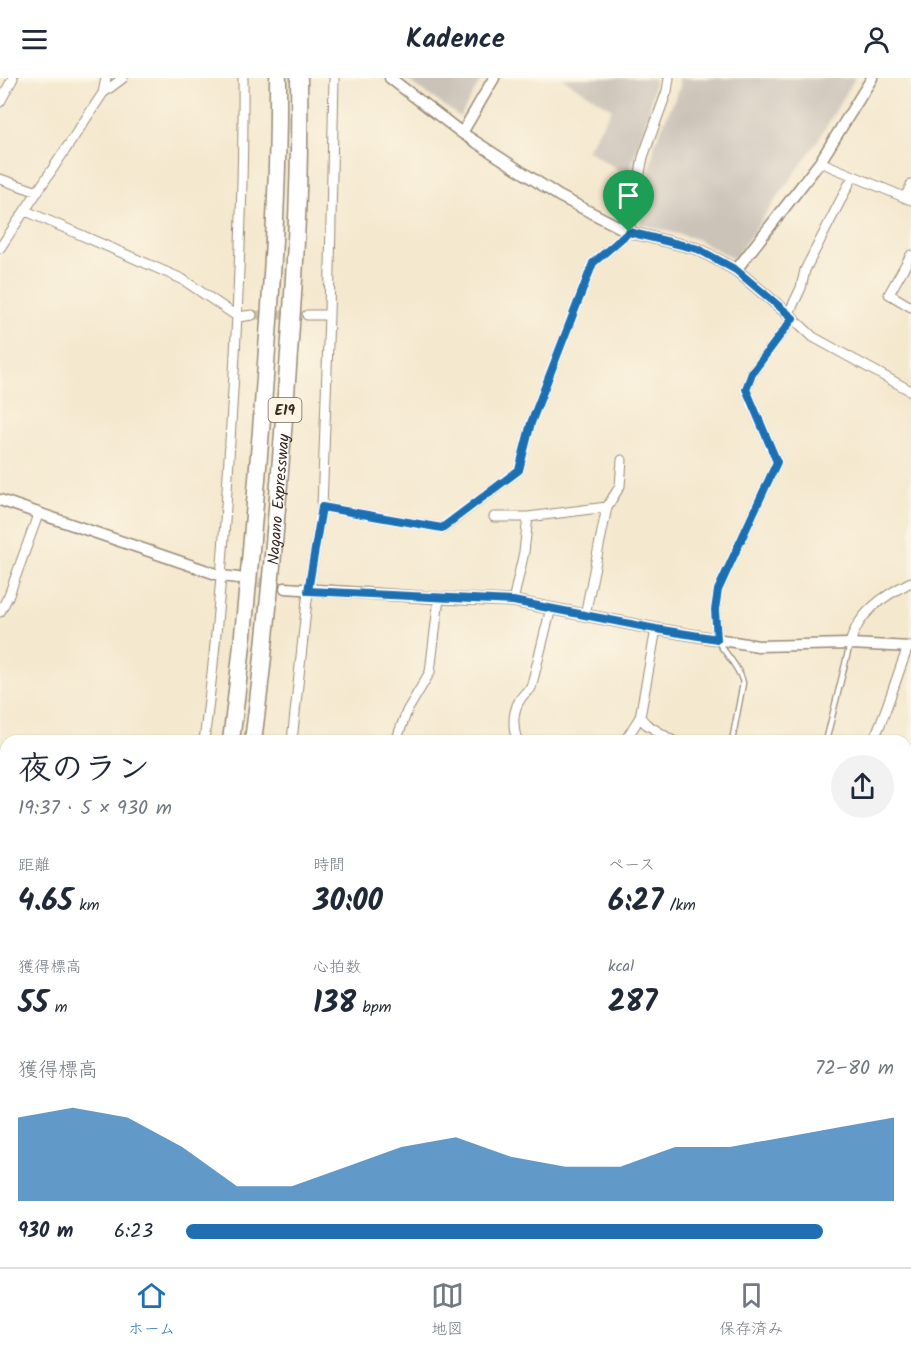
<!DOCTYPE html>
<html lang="ja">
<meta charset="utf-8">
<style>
body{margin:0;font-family:Kalam,"Klee One",sans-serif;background:#f2f2f3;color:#1f2937;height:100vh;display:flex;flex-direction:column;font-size:22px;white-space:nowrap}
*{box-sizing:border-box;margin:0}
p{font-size:20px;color:#747a83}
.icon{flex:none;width:33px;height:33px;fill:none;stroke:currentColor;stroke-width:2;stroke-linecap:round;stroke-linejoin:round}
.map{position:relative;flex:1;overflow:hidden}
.panel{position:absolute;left:0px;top:657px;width:912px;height:532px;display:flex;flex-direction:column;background:#fff;border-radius:18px 18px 0 0;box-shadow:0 2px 4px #0004}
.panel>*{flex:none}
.pin{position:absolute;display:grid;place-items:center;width:51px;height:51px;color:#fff;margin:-62px -26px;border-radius:50% 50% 50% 0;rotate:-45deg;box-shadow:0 0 6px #0007}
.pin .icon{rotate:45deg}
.round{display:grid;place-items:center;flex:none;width:63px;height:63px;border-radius:32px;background:#f2f2f3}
.summary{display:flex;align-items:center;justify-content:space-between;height:102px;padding:0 18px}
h1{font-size:33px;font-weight:800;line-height:45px}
.metrics{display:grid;grid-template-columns:repeat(3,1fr);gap:9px;height:102px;padding:6px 18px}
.metrics div{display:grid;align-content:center}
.metrics b{font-size:30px;font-weight:800}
.metrics small{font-size:16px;font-weight:400}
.metrics p{font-size:16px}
.chart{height:168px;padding:12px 18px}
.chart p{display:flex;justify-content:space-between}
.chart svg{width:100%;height:108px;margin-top:6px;fill:#1f6fb2;opacity:.7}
ul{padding:0 18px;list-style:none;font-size:20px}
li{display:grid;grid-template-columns:96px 72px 1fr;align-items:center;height:45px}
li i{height:15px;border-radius:8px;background:#1f6fb2}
header{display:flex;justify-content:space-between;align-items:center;height:78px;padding:0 18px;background:#fff;font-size:27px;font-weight:800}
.tab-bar{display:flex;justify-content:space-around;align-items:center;height:84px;border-top:2px solid #e0e1e3;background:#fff;font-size:16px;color:#747a83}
.tab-bar a{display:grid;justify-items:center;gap:3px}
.tab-bar .active{color:#1f6fb2}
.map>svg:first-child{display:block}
</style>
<header><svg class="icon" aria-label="menu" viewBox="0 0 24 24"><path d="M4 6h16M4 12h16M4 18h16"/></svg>Kadence<svg class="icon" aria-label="person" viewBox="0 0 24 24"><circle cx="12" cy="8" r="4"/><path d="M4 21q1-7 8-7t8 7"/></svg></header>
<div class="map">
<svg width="911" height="1189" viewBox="0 0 911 1189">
<rect width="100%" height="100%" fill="#fcf5e5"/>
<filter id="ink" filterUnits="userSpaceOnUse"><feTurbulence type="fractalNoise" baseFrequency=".0167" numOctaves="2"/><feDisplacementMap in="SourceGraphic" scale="12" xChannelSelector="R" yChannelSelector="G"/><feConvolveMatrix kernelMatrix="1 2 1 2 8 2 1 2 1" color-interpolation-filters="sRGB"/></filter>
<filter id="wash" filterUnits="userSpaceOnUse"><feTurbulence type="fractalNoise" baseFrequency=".008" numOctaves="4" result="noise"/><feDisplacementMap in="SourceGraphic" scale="24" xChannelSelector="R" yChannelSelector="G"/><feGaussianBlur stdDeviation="1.35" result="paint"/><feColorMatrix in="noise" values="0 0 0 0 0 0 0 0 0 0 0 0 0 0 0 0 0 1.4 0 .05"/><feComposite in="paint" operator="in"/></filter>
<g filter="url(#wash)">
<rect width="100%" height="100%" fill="#f4e8ce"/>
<path fill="#cbc3b8" d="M405 0H482L460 39Z
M562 0H655L648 37 628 98 587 72 612 31Z
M679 0H855L817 64 734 181 697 161 640 146 655 65 680 9Z"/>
</g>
<g filter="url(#ink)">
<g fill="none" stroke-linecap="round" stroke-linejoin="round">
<path stroke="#cfc2ab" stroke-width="9" stroke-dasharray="9 4.5" stroke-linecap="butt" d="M252 237H307"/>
<path stroke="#cfc2ab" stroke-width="10" stroke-dasharray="10 5" stroke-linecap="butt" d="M244 501 285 510"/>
<defs>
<path id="service" d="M718 564C726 576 740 591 743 605L732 663
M826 663 850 566
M135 1189 136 1184
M176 1189 177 1184"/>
<path id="minor" d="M103 15 106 0
M0 24 13 0
M820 84 911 122
M0 101 38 114
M905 120 911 107
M26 133 182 201 238 239 252 237
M0 170 103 15 123 0
M911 177 889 216 911 229
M789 235 801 210 805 192 853 98
M307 237H329
M322 429 443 450 519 392 531 345 593 185 629 154 643 79 667 13 669 0
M494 439H528L607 429 620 408 622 382
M513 523 524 474 528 439
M0 534 9 517 39 434
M585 537 607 429
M717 561 715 532 718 512 777 384 746 311 752 295 793 240 813 259 911 313
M850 566C857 535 885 517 911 504
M640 639 646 646 673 663
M204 663C218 557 225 452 231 346 238 231 244 115 243 0
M292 663 308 513 322 429 329 237 334 0
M396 663 407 633 430 594 439 520
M517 663C511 643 513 623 531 610L551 530
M625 663 640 639 656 551
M873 663C887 633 896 600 908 569
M0 680 6 682
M906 847 911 844
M906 940 911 924
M0 1032 6 1034
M320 1184 327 1189
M99 1189 100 1184
M211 1189 212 1184
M654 1189 655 1184
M818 1189 821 1184"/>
<path id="tertiary" d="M390 0 462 55 559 118 629 154 698 171 736 192 793 240
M462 55 494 0
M736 192 820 84 872 0
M0 422 222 498 238 500
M285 510 439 520 513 523 656 551 758 568 850 566 911 569"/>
<path id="secondary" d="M906 766 911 762
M410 1189 416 1184"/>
<g id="motorway">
<path d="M231 663C245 551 254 440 263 327 271 219 279 109 278 0"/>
<path id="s1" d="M253 663C267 556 276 449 284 341 293 228 301 114 299 0"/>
<path d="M145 1189 146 1184"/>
<path d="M166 1189 167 1184"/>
</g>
</defs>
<use href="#service" stroke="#988976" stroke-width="7"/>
<use href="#minor" stroke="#988976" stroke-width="11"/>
<use href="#tertiary" stroke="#988976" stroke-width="13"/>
<use href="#secondary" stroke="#988976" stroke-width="14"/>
<use href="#motorway" stroke="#988976" stroke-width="19"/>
<path stroke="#988976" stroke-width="2" stroke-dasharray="4.5 4.5" stroke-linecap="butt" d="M0 1118 6 1119"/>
<use href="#service" stroke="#fff" stroke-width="4.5"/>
<use href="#minor" stroke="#fff" stroke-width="9"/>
<use href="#tertiary" stroke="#fff" stroke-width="10"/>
<use href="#secondary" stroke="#fff" stroke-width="12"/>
<use href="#motorway" stroke="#fff" stroke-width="16"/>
</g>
</g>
<g fill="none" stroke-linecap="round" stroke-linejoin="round" filter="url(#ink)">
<defs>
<path id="route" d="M629 154 698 171 736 192 793 240 752 295 746 311 777 384 718 512 715 532 717 561 656 551 513 523 308 513 322 429 442 450 519 392 531 345 593 185Z"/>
</defs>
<use href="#route" stroke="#fff" stroke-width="12"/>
<use href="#route" stroke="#1f6fb2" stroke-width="8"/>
</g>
<g text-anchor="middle" stroke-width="5" stroke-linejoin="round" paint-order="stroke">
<rect fill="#fcf5e5" stroke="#75675a" stroke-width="1.5" x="268.5" y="320" width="33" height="24" rx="4.5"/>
<g font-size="15" font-weight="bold" fill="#3b2a1e">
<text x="285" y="337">E19</text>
</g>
<g font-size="16" fill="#3b2a1e" stroke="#fcf5e5">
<text dy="6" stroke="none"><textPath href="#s1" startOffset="243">Nagano Expressway</textPath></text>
</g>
</g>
</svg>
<div class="pin" style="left:629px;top:154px;background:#1e9e55"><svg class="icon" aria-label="arrive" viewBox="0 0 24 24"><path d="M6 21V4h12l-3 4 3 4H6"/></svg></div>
<section class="panel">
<div class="summary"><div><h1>夜のラン</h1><p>19:37 · 5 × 930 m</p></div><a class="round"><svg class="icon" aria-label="share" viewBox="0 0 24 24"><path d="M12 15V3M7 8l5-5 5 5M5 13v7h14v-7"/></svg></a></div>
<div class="metrics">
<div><p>距離</p><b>4.65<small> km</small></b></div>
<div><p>時間</p><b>30:00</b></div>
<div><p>ペース</p><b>6:27<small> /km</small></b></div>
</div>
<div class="metrics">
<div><p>獲得標高</p><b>55<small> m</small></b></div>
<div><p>心拍数</p><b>138<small> bpm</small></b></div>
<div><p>kcal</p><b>287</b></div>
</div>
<div class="chart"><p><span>獲得標高</span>72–80 m</p>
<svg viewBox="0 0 160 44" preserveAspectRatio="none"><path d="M0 44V10L10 6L20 10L30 22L40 38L50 38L60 30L70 22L80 18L90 26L100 30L110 30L120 22L130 22L140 18L150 14L160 10V44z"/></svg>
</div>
<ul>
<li><b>930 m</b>6:23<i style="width:90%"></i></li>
</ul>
</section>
</div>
<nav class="tab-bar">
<a class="active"><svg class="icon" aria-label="home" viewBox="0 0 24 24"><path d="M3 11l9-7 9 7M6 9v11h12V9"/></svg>ホーム</a>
<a><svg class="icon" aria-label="map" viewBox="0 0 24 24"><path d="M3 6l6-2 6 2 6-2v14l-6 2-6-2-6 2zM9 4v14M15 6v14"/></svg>地図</a>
<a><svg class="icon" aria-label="saved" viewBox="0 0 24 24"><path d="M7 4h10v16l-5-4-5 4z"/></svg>保存済み</a>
</nav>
